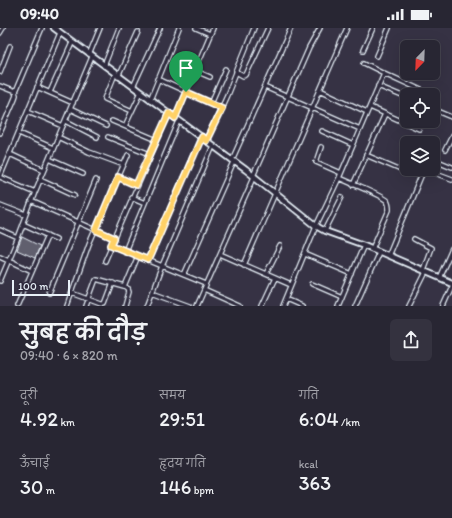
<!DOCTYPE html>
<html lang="hi">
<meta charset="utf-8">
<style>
body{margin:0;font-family:Itim,"Playpen Sans Deva",sans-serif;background:#34323f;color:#f1f3f6;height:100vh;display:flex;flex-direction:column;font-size:15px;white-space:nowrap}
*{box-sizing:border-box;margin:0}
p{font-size:13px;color:#a5a5ac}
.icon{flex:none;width:22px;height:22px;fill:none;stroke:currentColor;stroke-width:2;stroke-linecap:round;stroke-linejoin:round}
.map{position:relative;height:278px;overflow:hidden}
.details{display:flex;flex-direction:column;background:#282633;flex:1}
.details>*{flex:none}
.needle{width:26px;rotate:203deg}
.fabs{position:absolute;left:400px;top:12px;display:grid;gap:8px}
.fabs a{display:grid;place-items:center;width:40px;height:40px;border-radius:6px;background:#282633;box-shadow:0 4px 16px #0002,0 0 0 1px #44434e;font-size:20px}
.scale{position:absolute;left:12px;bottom:10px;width:58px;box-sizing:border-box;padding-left:4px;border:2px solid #e8f1f8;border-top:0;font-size:11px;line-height:14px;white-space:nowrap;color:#e8f1f8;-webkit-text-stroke:3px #2f2a3d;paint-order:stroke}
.pin{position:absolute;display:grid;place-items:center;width:34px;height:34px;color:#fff;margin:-41px -17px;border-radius:50% 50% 50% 0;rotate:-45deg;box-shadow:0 0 4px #0007}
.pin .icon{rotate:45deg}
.round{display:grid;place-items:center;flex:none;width:42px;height:42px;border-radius:6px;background:#34323f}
.headline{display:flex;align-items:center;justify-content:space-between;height:68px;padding:0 20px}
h1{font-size:22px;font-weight:600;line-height:30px}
.stats{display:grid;grid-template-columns:repeat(3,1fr);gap:6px;height:68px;padding:4px 20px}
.stats div{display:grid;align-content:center}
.stats b{font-size:20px;font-weight:600}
.stats small{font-size:11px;font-weight:400}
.stats p{font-size:11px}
.status{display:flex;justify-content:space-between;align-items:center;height:28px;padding:0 20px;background:#282633;direction:ltr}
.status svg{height:11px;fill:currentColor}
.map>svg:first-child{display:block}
</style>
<div class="status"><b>09:40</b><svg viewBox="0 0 49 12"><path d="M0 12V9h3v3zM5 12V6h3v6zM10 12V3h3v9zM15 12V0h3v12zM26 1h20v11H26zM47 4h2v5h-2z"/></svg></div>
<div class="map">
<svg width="452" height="278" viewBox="0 0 452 278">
<rect width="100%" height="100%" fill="#363244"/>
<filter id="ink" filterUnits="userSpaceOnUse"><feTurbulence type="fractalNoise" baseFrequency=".025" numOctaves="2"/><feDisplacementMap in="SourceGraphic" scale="8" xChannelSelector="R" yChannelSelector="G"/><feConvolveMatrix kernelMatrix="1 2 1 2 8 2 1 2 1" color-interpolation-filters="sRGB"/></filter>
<g filter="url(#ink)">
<path fill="#605e6e" stroke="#e8f1f8" d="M22 209 40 218 35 230 17 222Z"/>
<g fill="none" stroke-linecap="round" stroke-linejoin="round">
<defs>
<path id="minor" d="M196 0 210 6
M0 5 3 0
M363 22 373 0
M89 27 100 0
M377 28 389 0
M177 35 210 49
M104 38 119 0
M0 44 10 18
M236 44 243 48 246 47 268 0
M384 45 421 62
M115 46 105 71 132 83
M118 49 138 4
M158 51 222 80
M0 58 15 64
M378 58 407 70
M37 59 73 75
M133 59 160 0
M265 59 360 101
M320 62 367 84
M50 64 72 15
M150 72 179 0
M211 75 226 41
M370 79 419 101
M70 81 106 98
M433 81 452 89
M28 83 63 98
M175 90 213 0
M66 93 97 109
M112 93 157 112
M125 98 141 64
M322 103 353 117
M0 105 15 70 16 67 15 64 42 0
M19 105 53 120
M58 109 89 124 124 137
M108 109 150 126
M206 113 227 67 254 0
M321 119 316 134 341 145
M445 122 452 108
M10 126 44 142
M366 127 401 142
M49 131 83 146
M433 131 452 139
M232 132 291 0
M425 141 452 151
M253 148 309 20 320 0
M0 149 60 5
M0 149 35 164
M118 149 137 157
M339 150C349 155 380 166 387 173 389 176 389 179 389 182L372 221
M40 151 75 167
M353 157 385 86
M131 169 145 175
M31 173 114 210
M0 177 26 187
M23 196 56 211
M0 202 18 210
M325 203 342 169
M414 211 431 220 423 242
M111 217 206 256
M125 223 179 93
M220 226 291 257
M305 226 352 246
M0 228 32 243
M388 228 424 141
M148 232 201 109
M105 233 169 85
M244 237 347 0
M266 246 280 218
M184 247 234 134
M439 250 452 221
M0 253 18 210 35 164 92 29
M312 256 342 269
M204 262 240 278
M152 264 190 278
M49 265 96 152
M72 265 102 276H105L113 255
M286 271 302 278
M17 278 48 207
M67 278 89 216 128 127
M86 278 96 251 125 259
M125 278 129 264 128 261 125 259 138 228
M147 278 162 238 213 118
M197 278 254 149
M262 278 275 250
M283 278 316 198 339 150 384 45 364 35
M338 278 364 217
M355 278 379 224
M409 278 426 244
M443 278 452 258"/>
<path id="tertiary" d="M54 0 246 142 316 198 325 203 364 217 452 255"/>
</defs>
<use href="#minor" stroke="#e8f1f8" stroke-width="6"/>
<use href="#tertiary" stroke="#e8f1f8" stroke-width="8"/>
<use href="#minor" stroke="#2f2a3d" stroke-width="3.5"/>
<use href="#tertiary" stroke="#2f2a3d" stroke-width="4.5"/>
</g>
</g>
<g fill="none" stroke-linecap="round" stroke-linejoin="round" filter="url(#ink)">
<defs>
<path id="route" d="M186 64 222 80 206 113 202 109 148 232 111 217 114 210 96 202 118 149 136 157 169 85 175 90Z"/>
</defs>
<use href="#route" stroke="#fff" stroke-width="8"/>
<use href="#route" stroke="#ffd166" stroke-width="5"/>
</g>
</svg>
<div class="fabs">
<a><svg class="needle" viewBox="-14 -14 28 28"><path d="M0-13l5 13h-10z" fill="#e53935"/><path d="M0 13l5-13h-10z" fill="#a5a5ac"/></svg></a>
<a><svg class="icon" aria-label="locate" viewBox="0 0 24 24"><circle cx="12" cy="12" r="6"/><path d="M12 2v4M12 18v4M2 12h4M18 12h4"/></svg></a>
<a><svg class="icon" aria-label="layers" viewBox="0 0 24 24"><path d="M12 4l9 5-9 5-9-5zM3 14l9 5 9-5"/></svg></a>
</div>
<div class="scale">100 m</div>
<div class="pin" style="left:186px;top:64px;background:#1e9e55"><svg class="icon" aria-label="arrive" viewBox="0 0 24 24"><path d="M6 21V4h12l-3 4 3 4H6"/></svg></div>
</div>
<section class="details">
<div class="headline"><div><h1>सुबह की दौड़</h1><p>09:40 · 6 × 820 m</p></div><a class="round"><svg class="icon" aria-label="share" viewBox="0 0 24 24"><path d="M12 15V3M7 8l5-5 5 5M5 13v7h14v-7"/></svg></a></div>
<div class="stats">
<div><p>दूरी</p><b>4.92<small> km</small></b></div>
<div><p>समय</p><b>29:51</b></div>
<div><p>गति</p><b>6:04<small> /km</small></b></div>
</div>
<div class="stats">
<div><p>ऊँचाई</p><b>30<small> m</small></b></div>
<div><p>हृदय गति</p><b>146<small> bpm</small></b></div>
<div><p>kcal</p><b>363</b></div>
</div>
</section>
